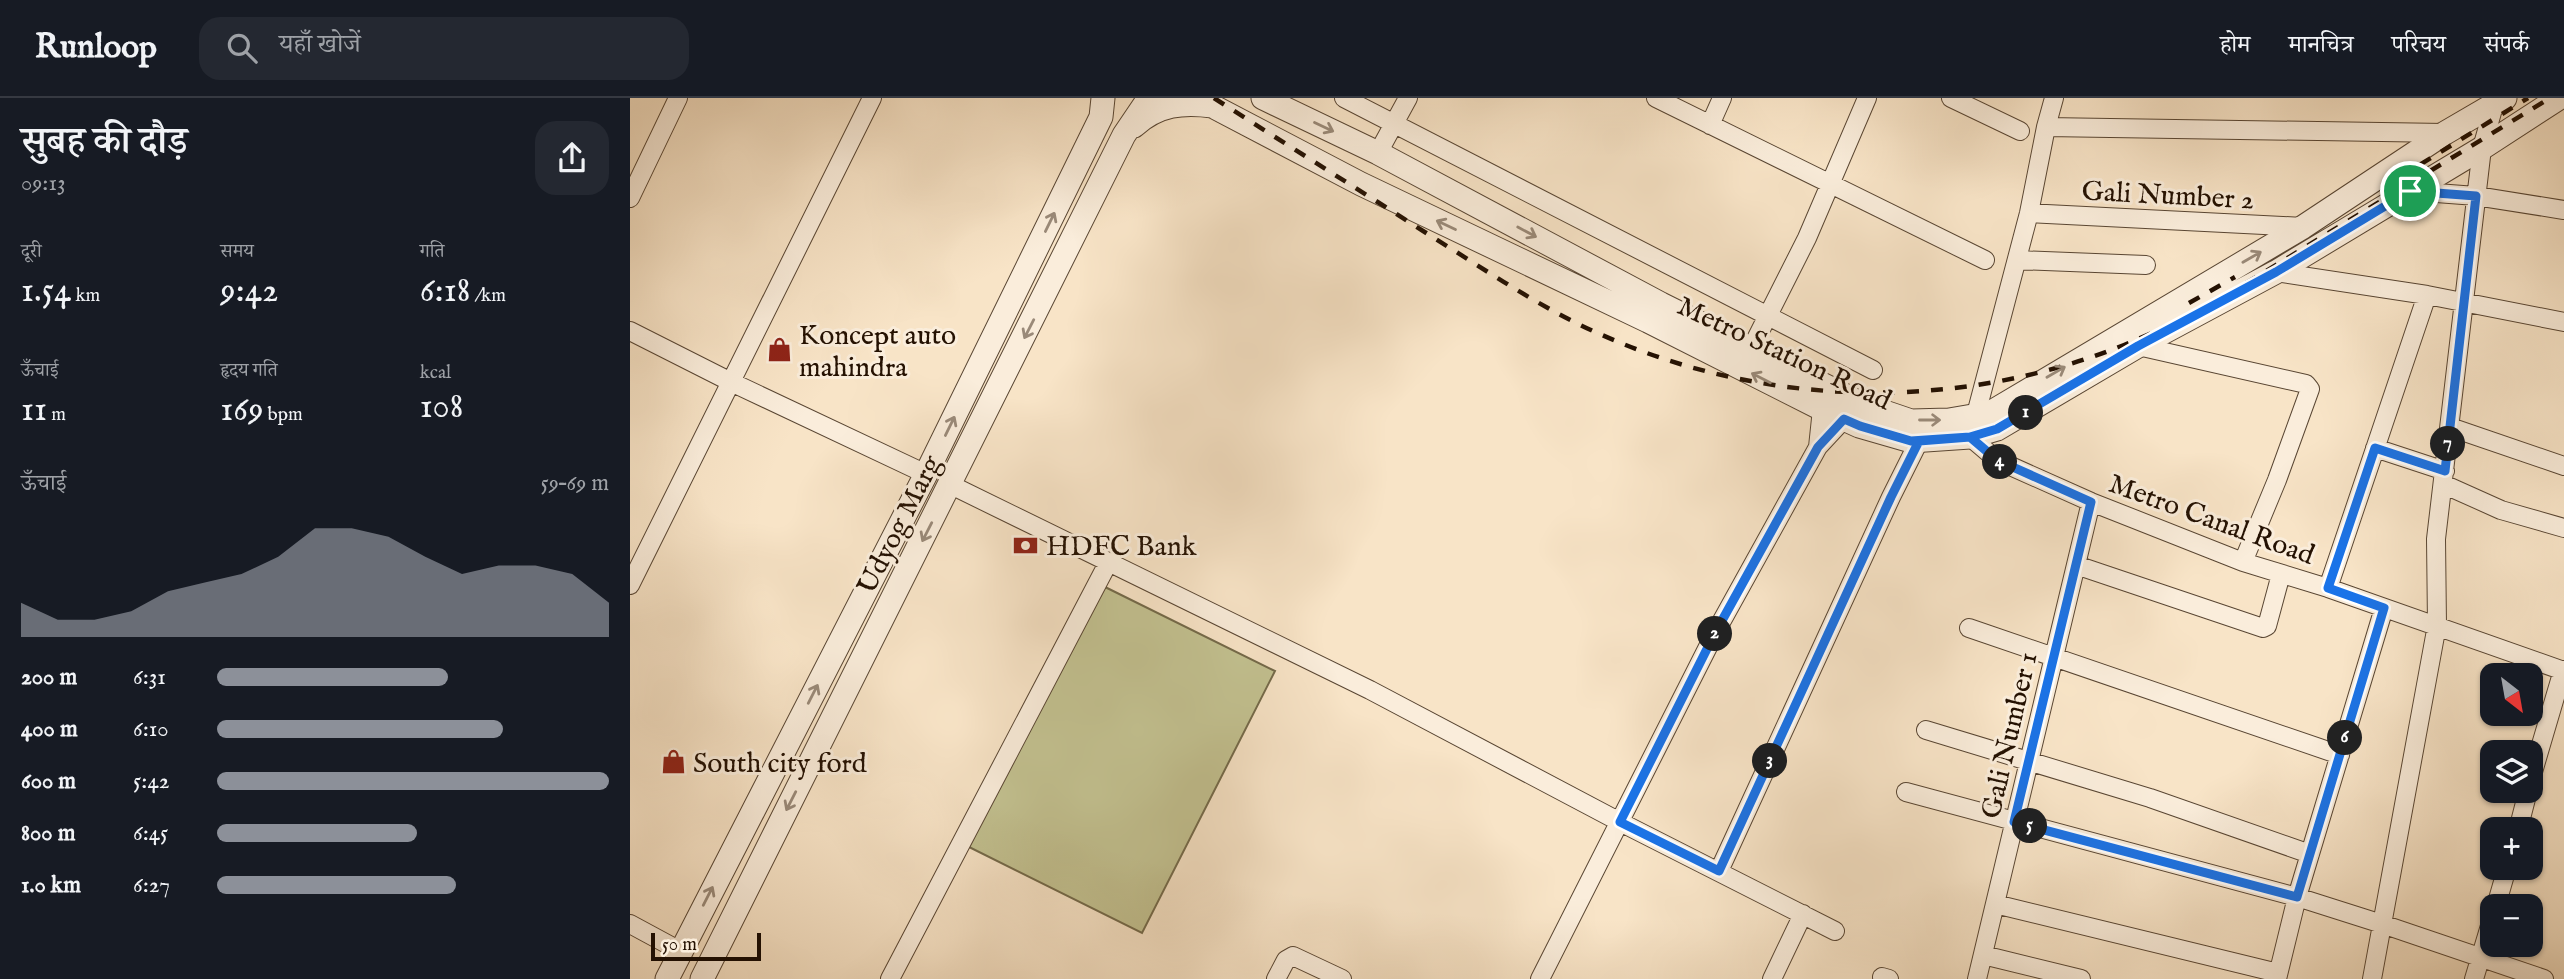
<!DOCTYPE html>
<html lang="hi">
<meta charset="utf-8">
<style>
body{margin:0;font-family:"IM FELL English","Noto Serif Devanagari",serif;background:#242831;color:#f1f3f6;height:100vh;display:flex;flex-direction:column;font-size:26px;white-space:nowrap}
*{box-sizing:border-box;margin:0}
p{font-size:23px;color:#9ea1a6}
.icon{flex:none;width:38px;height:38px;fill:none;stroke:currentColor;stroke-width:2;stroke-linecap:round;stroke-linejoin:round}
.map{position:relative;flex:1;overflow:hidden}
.panel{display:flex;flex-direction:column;background:#171b24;width:630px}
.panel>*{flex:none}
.needle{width:46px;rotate:149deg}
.fabs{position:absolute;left:1850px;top:565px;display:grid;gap:14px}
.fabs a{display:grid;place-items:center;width:63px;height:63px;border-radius:14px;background:#171b24;box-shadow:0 2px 5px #0004;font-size:35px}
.scale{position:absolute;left:21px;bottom:18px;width:110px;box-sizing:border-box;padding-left:7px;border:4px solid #241102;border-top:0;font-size:19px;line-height:24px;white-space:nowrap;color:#241102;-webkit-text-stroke:5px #faeddb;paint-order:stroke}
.pin{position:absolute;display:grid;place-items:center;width:60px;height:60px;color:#fff;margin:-30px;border:4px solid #fff;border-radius:50%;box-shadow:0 2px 7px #0007}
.km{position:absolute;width:35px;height:35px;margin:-18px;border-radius:50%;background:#222;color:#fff;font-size:19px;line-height:35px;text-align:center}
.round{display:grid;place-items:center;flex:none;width:74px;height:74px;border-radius:21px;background:#242831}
.overview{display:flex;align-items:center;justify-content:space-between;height:119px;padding:0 21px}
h1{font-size:38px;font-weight:600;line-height:52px}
.figures{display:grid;grid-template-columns:repeat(3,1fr);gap:10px;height:119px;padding:7px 21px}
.figures div{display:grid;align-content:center}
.figures b{font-size:35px;font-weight:600}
.figures small{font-size:19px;font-weight:400}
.figures p{font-size:19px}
.chart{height:196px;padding:14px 21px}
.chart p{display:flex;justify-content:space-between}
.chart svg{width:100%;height:126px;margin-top:7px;fill:#8c9099;opacity:.7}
ul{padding:0 21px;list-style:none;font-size:23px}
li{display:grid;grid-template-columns:112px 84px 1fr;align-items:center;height:52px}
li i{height:18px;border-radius:9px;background:#8c9099}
header{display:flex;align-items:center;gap:42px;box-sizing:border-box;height:98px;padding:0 35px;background:#171b24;border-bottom:2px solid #363941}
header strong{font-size:33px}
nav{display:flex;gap:38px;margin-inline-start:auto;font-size:24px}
.search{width:490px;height:63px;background:#242831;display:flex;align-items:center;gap:18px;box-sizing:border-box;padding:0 24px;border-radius:21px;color:#9ea1a6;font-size:26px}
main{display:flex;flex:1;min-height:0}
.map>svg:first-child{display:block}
</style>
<header>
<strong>Runloop</strong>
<div class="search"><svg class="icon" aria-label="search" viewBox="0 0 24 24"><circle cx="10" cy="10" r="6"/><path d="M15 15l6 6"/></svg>यहाँ खोजें</div>
<nav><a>होम</a><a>मानचित्र</a><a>परिचय</a><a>संपर्क</a></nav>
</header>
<main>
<section class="panel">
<div class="overview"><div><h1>सुबह की दौड़</h1><p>09:13</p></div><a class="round"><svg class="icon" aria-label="share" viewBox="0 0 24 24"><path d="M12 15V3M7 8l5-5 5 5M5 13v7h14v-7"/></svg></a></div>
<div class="figures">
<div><p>दूरी</p><b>1.54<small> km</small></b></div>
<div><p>समय</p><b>9:42</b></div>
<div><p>गति</p><b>6:18<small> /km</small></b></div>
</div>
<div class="figures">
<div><p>ऊँचाई</p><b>11<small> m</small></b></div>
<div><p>हृदय गति</p><b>169<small> bpm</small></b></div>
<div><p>kcal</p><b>108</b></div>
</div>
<div class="chart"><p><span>ऊँचाई</span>59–69 m</p>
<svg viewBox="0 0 160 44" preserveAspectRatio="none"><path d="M0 44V32L10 38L20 38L30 35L40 28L50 25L60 22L70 16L80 6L90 6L100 9L110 16L120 22L130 19L140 19L150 22L160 32V44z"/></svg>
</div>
<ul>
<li><b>200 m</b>6:31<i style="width:59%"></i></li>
<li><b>400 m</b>6:10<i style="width:73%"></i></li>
<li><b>600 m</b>5:42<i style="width:100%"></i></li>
<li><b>800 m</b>6:45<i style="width:51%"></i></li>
<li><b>1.0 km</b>6:27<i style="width:61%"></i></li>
</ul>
</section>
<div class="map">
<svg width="1934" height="881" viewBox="0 0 1934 881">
<rect width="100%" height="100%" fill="#f8e4c7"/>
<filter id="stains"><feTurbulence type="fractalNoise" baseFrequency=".00286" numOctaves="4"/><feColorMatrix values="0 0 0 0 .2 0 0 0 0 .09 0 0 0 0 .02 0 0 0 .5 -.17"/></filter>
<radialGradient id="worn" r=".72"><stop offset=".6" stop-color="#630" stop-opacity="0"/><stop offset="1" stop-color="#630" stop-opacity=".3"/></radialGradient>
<path fill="#c3c291" stroke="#746a4a" stroke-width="2" d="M469 486 645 573 512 835 337 748Z"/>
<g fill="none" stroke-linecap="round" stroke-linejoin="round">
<defs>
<path id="minor" d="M714 0 1243 272
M1026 0 1355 162
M1321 0 1390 33
M1424 0 1416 29 1399 115 1340 339 1367 362 1461 404 1613 464 1698 490 1934 573
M1080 27 1092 0
M1416 29 1815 35
M748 55 778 0
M1780 93 1846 98 1934 112
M0 100 48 0
M1399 115 1673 129
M1387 162 1516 167
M1646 174 1797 197 1934 224
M0 233 101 284 296 376
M1508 248 1676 286 1680 291 1647 382 1613 464
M1121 251 1177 140 1237 0
M1192 311 1188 349 1214 321
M1820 329 1934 368
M1745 350 1815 373
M1813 386 1871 412 1934 430
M321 387 740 592 990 724 1205 833
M1446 467 1633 530 1637 528 1651 476
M0 487 242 0
M1698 490 1797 197
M1339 530 1710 657
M1296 632 1520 700 1680 756
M1900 684 1933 572
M1276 694 1667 799 1752 826 1914 881
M1888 732 1898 693
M1089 773 1261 399 1289 343
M1365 806 1648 875
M1866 808 1877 770
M0 826 50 853
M1353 857 1451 881
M1252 879 1259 881
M260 881 478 465
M646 881 656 862 663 858 712 881
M910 881 1084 537 1188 349
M1142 881 1173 816
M1347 881 1461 404
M1647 881 1667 799 1754 510
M1742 881 1807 527 1806 441 1852 50 1866 0
M1844 881 1862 821"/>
<path id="tertiary" d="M567 0 731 86 1018 223 1192 311 1229 328 1281 343 1340 339 1367 331 1508 248 1646 174 1852 50 1929 0
M633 0 748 55 1031 206 1234 307 1281 323 1319 322 1360 315 1673 129 1815 35 1875 0
M504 28C528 6 553 4 583 8
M37 881 296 376 471 19 473 0
M72 881 494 37 519 0"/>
</defs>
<use href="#minor" stroke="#594633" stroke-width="20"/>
<use href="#tertiary" stroke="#594633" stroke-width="25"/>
<use href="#minor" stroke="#faeddb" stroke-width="18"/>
<use href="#tertiary" stroke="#faeddb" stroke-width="23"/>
<path stroke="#241102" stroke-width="4.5" stroke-dasharray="12 12" stroke-linecap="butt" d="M584 0C657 47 731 93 804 140 859 174 912 211 972 237 1136 310 1327 314 1494 247 1563 219 1627 179 1690 140 1767 93 1843 47 1920 0
M1770 79 1898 0
M1559 205 1605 179"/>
</g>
<defs><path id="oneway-shaft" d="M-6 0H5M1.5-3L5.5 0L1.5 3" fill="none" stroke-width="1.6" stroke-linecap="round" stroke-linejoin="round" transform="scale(1.75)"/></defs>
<g stroke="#9a8a79">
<use href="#oneway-shaft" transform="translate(694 29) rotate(25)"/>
<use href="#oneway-shaft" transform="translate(420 124) rotate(-64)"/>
<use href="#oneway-shaft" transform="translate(816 127) rotate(-155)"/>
<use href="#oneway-shaft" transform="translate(897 134) rotate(28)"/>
<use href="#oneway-shaft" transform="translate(1622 159) rotate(-30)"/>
<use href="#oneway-shaft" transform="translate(399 231) rotate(117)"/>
<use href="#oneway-shaft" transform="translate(1426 274) rotate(-30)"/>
<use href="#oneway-shaft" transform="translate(1131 280) rotate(-153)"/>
<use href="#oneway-shaft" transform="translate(1300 322)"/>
<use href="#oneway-shaft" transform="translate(320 328) rotate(-64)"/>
<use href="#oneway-shaft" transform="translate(297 434) rotate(117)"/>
<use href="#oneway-shaft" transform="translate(183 596) rotate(-63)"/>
<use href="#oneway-shaft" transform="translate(161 703) rotate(117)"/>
<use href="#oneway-shaft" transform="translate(78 798) rotate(-63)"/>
</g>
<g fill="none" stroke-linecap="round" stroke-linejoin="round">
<defs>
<path id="route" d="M1780 93 1646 174 1508 248 1367 331 1340 339 1281 343 1230 328 1214 321 1188 349 1084 537 990 724 1089 773 1261 399 1289 343 1340 339 1367 362 1461 404 1384 724 1667 799 1754 510 1698 490 1745 350 1815 373 1846 98 1780 93"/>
</defs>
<use href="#route" stroke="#fff" stroke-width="14"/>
<use href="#route" stroke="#1a73e8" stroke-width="9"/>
</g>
<defs>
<symbol id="shop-bare" viewBox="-9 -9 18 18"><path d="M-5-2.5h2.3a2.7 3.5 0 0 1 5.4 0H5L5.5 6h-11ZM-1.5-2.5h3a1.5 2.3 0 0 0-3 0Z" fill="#8f2418" stroke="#faeddb" stroke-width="2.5" paint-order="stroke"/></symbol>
<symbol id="bank-bare" viewBox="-9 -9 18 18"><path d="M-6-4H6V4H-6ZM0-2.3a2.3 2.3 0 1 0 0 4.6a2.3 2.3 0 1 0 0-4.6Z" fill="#8f2418" stroke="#faeddb" stroke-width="2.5" paint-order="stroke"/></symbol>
</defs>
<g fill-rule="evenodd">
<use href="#shop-bare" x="132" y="234" width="35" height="35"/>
<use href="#bank-bare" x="378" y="430" width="35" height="35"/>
<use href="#shop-bare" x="26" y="646" width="35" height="35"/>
</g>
<g text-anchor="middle" stroke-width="6" stroke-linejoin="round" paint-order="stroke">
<g font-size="28" fill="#241102" stroke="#faeddb">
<text transform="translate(1538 96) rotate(3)" y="10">Gali Number 2</text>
<text transform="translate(1155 254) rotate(25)" y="10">Metro Station Road</text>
<text transform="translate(1582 420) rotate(20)" y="10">Metro Canal Road</text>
<text transform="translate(268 426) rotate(-63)" y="10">Udyog Marg</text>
<text transform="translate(1378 637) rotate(-77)" y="10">Gali Number 1</text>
</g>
<g font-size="28" fill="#241102" stroke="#faeddb" text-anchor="start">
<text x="169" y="246">Koncept auto<tspan x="169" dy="32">mahindra</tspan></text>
<text x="416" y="457">HDFC Bank</text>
<text x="63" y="674">South city ford</text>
</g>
</g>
<rect width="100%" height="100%" filter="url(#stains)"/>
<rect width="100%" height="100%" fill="url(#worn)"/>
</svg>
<div class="fabs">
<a><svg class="needle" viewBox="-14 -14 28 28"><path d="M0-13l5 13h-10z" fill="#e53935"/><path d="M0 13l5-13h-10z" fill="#9ea1a6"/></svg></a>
<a><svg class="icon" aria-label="layers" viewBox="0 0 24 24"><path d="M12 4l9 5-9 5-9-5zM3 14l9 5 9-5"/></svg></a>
<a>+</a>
<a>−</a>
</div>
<div class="scale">50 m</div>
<div class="pin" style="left:1780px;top:93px;background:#1e9e55"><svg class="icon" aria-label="arrive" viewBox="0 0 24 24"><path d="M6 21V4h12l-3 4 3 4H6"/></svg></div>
<b class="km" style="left:1396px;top:315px">1</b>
<b class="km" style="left:1085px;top:536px">2</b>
<b class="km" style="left:1140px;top:663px">3</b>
<b class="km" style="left:1370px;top:364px">4</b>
<b class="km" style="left:1400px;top:728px">5</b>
<b class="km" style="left:1715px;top:640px">6</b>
<b class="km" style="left:1818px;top:346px">7</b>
</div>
</main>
